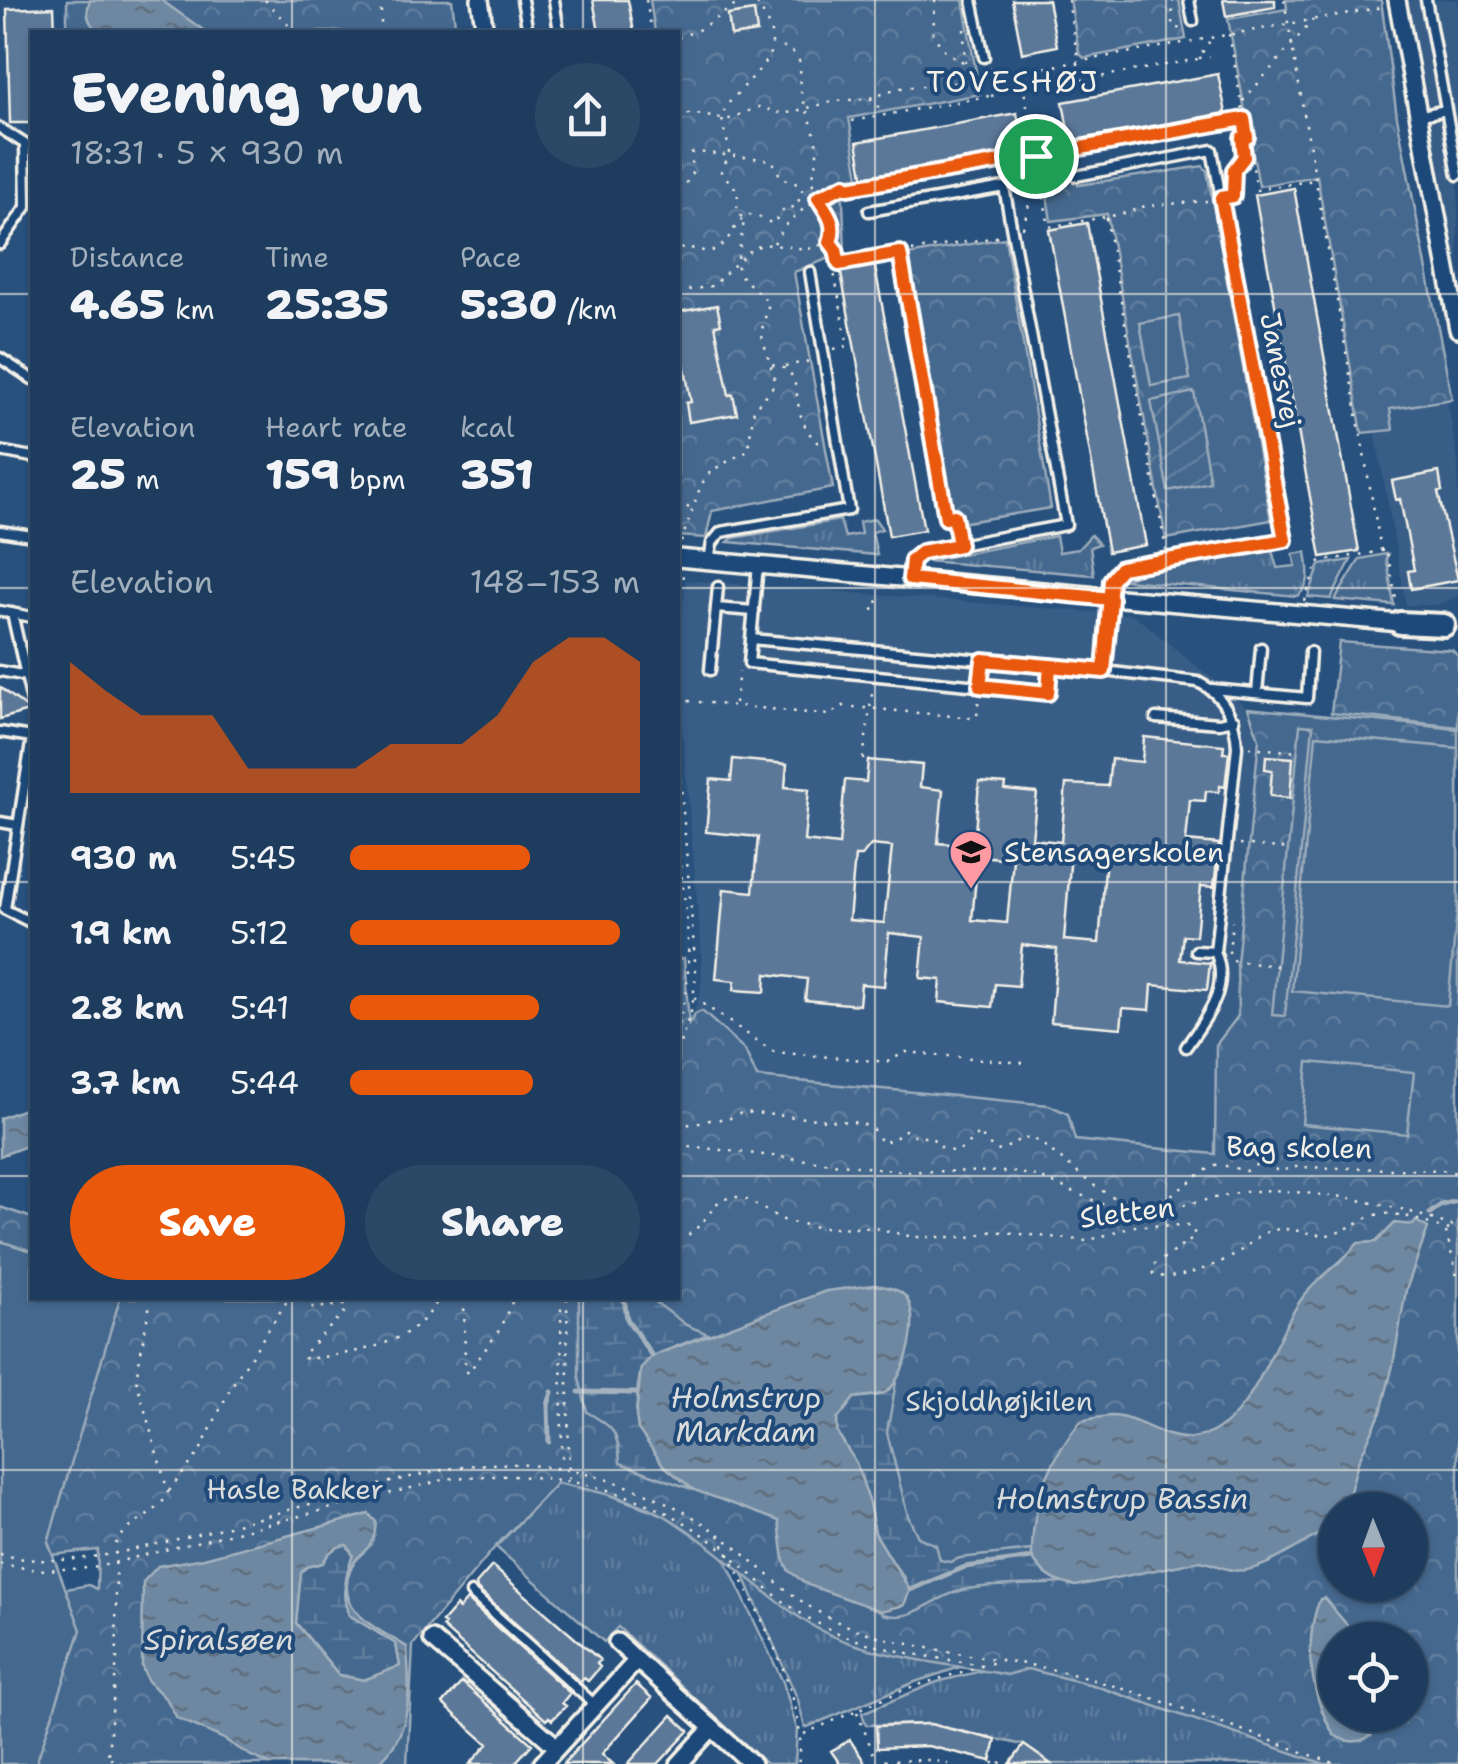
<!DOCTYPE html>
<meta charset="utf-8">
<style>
body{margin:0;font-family:"Shantell Sans",sans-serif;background:#2b4867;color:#f1f3f6;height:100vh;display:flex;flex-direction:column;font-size:38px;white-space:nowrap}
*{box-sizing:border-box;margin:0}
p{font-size:32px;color:#a1aebc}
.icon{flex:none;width:55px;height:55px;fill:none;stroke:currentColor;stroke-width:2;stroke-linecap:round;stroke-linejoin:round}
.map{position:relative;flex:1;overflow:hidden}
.side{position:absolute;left:30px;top:30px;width:650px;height:1270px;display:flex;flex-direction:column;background:#1e3d5e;border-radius:0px;box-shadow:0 2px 8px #0004,0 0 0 2px #3c5673}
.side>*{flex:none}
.needle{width:65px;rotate:179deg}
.fabs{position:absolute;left:1318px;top:1492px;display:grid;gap:20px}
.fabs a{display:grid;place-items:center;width:110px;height:110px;border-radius:50%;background:#1e3d5e;box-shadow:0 2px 8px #0004,0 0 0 2px #3c5673;font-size:50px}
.pin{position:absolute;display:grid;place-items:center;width:85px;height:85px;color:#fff;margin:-42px;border:5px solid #fff;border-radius:50%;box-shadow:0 2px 10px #0007}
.round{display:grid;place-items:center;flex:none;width:105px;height:105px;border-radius:52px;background:#2b4867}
.summary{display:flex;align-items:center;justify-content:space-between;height:170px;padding:0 40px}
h1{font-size:55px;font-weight:800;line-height:75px}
.stats{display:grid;grid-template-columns:repeat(3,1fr);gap:15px;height:170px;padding:10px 40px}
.stats div{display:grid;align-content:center}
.stats b{font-size:42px;font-weight:800}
.stats small{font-size:28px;font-weight:400}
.stats p{font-size:28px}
.chart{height:280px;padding:20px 40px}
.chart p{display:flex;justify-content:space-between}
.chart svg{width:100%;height:180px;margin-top:10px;fill:#ea580c;opacity:.7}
.button{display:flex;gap:20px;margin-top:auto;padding:20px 40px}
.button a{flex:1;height:115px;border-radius:60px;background:#ea580c;color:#fff;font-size:40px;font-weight:800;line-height:115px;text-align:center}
.button a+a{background:#2b4867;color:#f1f3f6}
ul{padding:0 40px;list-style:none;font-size:32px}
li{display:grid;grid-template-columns:160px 120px 1fr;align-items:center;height:75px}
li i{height:25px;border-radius:12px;background:#ea580c}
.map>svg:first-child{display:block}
</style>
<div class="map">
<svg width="1458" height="1764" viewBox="0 0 1458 1764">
<defs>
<pattern id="grass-tufts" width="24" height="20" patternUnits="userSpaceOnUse" patternTransform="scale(2.5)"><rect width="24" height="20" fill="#45688e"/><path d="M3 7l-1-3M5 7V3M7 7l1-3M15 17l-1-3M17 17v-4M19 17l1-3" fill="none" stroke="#607e9e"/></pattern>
<pattern id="forest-crowns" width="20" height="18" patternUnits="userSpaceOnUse" patternTransform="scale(2.5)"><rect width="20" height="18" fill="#45688e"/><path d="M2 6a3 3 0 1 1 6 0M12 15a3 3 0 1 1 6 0" fill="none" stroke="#607e9e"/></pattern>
<pattern id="wetland-marsh" width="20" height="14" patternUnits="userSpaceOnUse" patternTransform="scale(2.5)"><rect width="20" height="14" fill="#45688e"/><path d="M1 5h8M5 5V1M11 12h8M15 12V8" fill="none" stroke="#607e9e"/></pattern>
<pattern id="garden-furrows" width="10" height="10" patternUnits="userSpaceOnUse" patternTransform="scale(2.5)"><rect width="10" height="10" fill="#45688e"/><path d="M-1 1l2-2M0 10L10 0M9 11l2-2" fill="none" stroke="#607e9e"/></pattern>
<pattern id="water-ripples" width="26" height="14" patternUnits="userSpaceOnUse" patternTransform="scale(2.5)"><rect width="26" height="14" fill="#6e88a2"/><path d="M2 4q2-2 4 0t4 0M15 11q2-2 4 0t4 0" fill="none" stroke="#5f6e7d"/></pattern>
</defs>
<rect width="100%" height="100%" fill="#28517e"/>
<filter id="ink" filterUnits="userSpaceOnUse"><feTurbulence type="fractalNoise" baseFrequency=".01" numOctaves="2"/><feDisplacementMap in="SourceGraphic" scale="20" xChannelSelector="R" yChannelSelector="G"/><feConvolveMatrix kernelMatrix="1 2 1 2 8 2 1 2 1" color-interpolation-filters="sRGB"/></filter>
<g filter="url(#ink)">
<path fill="#375d86" d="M1399 0H1458V303Z
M1447 399 1458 461V596L1438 605H1406L1375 432 1393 429 1389 409Z
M686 580 1134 615 1248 708 1259 739 1237 964 1238 1016 1216 1046 1215 1154 697 1105 690 1026 701 990 702 956 678 685V637Z"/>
<path fill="url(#grass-tufts)" stroke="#9cacbb" stroke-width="2.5" d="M875 519 882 529 872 532 877 555 728 542 733 538 840 520 845 537 861 534 859 522Z
M1091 535 1099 544 1090 547 1094 575 926 561 1056 536 1059 552 1078 549Z
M1272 550 1277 568 1296 566 1293 554 1306 552C1308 567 1313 586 1297 596L1125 580 1137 574Z
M1386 554 1394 605 1335 600 1360 559Z
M1351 560 1331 599 1308 597 1320 565Z
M557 1483 602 1492 664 1515 723 1555 783 1682 797 1729 795 1764H766L618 1627 604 1642 496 1547Z
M740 1567 785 1607 812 1623 966 1665 915 1682 805 1728 798 1700Z
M1009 1664 1093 1685 1325 1764H1036L1041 1757 1023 1745 930 1724 866 1725 862 1713 937 1682Z"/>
<path fill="url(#forest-crowns)" stroke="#9cacbb" stroke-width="2.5" fill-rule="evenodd" d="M67 0H452L456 32H67Z
M650 0H963L980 94 849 118 859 177 842 178 845 252 794 272 833 488 712 511 706 538 678 536V32H655Z
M1070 0H1179L1186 39 1084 58 1079 53Z
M1286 0H1381L1397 117 1452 399 1390 409 1393 430 1362 433 1317 176 1259 186 1228 19 1287 9Z
M1072 153 1078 185 1203 166 1207 171 1271 520 1166 539 1107 214 1051 221 1042 163 1045 157Z
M1005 238 1051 508 948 525 902 256Z
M1339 642 1452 650 1458 656V727L1331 713Z
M1248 708 1458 729V1764H1325L1093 1685 1028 1669 1007 1675C946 1663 860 1657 808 1623 758 1591 718 1547 667 1517 635 1498 593 1491 557 1483L495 1547 413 1645 407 1764H24L19 1597 89 1585 97 1589 98 1550 52 1555 48 1542 119 1298H678V959L684 958 689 1024 695 1014 702 1011 745 1050 757 1077 1049 1105 1068 1114 1075 1140 1215 1154 1216 1045 1238 1016 1237 964 1259 739ZM1335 1510H1410V1585H1335ZM1335 1640H1410V1715H1335Z
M0 1207 32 1218V1254L0 1244Z"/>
<path fill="url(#wetland-marsh)" stroke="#9cacbb" stroke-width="2.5" d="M579 1298H650L686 1325 708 1334 652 1356 641 1368 638 1386 636 1416 663 1465 694 1490 620 1463C618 1431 614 1428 587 1412L579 1377Z
M896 1382 887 1433 908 1516 918 1537 936 1545 940 1560 950 1562 960 1558 1032 1550C1032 1566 1048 1576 1060 1583 1027 1586 988 1583 956 1592 930 1600 912 1623 883 1614L881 1611 904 1605 905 1579 883 1550 875 1533 868 1498 856 1463 837 1432V1420L854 1398 881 1395Z
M347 1544 353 1555C345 1574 343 1595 349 1615L396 1644 400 1666 364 1680 339 1675 296 1623 300 1573 306 1567 323 1562C328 1551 335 1547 347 1544Z"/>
<path fill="url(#garden-furrows)" stroke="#9cacbb" stroke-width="2.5" d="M1194 392 1210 482 1168 491 1151 401Z"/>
<path fill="#45688e" stroke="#9cacbb" stroke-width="2.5" d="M1179 316 1190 379 1151 386 1140 323Z
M1300 725 1313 726 1285 1016 1272 1015Z
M1316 735 1458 748V900L1448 1006 1292 991Z
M1308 1062 1414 1072 1407 1134 1302 1124Z
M0 1241 32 1251V1298H120L48 1542 81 1630 36 1764H0Z"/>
<path fill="url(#water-ripples)" stroke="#a4b2be" stroke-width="2.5" fill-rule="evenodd" d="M90 0H161L206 32H99C88 24 85 13 90 0Z
M32 1106V1144L0 1156V1118Z
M1416 1221 1428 1228 1406 1290 1393 1365 1381 1412 1358 1462 1345 1510H1335V1526C1309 1536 1263 1576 1232 1570 1221 1568 1212 1563 1200 1561L1076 1586C1056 1583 1044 1575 1032 1558 1031 1507 1049 1460 1081 1421 1091 1419 1102 1416 1112 1416 1140 1417 1164 1441 1193 1438 1253 1431 1271 1338 1303 1297 1318 1277 1342 1263 1358 1243L1376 1242 1395 1223 1413 1225Z
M874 1285C883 1286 897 1288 904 1295 923 1314 906 1378 886 1392 877 1397 865 1395 854 1398L837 1420V1432L856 1463 868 1498 875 1533 910 1590 904 1605 881 1611 808 1585 789 1571 784 1561 779 1521 694 1490 663 1465 638 1429 636 1416 641 1368 652 1356 826 1291Z
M369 1514 376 1522C374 1556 358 1548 350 1570 334 1612 379 1629 407 1647 410 1690 413 1734 377 1764H270L251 1756 222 1738 177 1718 167 1700 147 1680 142 1667 143 1582 158 1566 204 1558ZM347 1545 353 1555C345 1574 343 1595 349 1615L396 1644 400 1666 364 1680 339 1675 296 1623 301 1573 306 1567 323 1563C328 1552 335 1546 347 1545Z
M1324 1598 1360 1640H1335V1715H1387C1375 1737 1358 1750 1334 1735 1310 1695 1303 1641 1320 1599Z"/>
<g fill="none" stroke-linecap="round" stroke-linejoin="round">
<path stroke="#a4b2be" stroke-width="5" d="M1430 1213 1441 1205 1458 1201
M624 1298 627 1319 652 1356
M579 1392 637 1393
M549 1442 548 1405 552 1392
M910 1590 965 1567 1032 1558"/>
</g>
<path fill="#5b7899" stroke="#f4f1e8" stroke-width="2.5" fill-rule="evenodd" d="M593 0H628L634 32H599Z
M1012 0H1048L1057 46 1022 53Z
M1223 0H1275V7L1226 16Z
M54 7 55 32H32V123H10L7 9Z
M754 11 757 32 731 36 728 15Z
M1218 74 1226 113 1070 141 1063 102Z
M1017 113 1024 152 864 181 857 142Z
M1294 188 1359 551 1321 557 1255 195Z
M1087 223 1146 545 1108 552 1049 230Z
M874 262 924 530 889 536 840 268Z
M717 305 721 324 715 325 729 395 733 394 737 414 689 422 686 403 691 402 678 329V312Z
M1439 472 1442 491 1438 492 1458 580 1411 589 1408 571 1414 570 1400 499 1396 500 1392 481Z
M0 687 27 708 32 710 0 719Z
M1144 737 1224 745 1223 753H1229L1225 787 1220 786 1219 792 1206 791 1205 801 1190 800 1186 841 1219 844 1214 887 1201 886 1196 936 1183 935 1180 960 1210 963 1207 990 1152 985 1150 1010 1123 1008 1121 1028 1051 1022 1057 949 1022 945 1018 986 995 984 992 1007 939 1002 941 980 920 978 924 937 889 933 884 986 861 984 859 1005 805 1000 807 979 766 974 765 992 734 990 735 981 716 979 724 889 753 892 758 837 706 832 711 779 731 781 733 759 787 764 785 787 809 789 804 841 839 845 845 780 866 782 868 760 922 765 920 787 943 790 938 843 974 846 979 782 1006 784 1005 790 1037 793 1032 839 1061 842 1066 784 1108 786 1111 759 1142 762ZM871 845 892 847 884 923 849 920 855 856H862ZM1071 853 1106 856 1099 943 1064 940ZM978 856 1013 859 1007 923 972 920Z
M1266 756 1293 758 1290 798 1270 796 1272 770 1265 769Z
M492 1566 600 1660 597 1664 600 1667 588 1681 584 1678 580 1682 477 1589 476 1584Z
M467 1600 570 1693 562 1703 566 1706 552 1720 549 1717 546 1720 442 1627 445 1624 442 1622 456 1606 459 1609Z
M462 1682 532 1744 514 1764H470L488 1744 443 1704Z
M636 1684 652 1698 602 1754 613 1764H563Z
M672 1715 689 1731 658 1764H628Z
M930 1724 996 1740 991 1761 928 1746 877 1748 876 1726Z
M850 1740 866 1764H840L831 1751Z
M1024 1745 1051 1764H1010Z"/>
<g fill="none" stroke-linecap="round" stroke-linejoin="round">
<defs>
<path id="lane" d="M522 0 528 32
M554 0 559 32
M972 0 984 57
M1189 0 1193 21
M1426 0 1458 175
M1417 116 1446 110
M0 128 25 144 26 207 0 244
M869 211 1004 187 1066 525 922 552 912 560 910 579
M0 358 32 379
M0 451 32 457
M0 531 32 536
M709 561 712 543 721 532 849 510 810 272
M758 565 751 639 1104 671 1111 580 1121 568 1285 540 1212 150 1076 176
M716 608 754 611
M0 611 32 617
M12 613 32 702
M751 639 749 663 1048 693 1050 666
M710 670 718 587
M0 671 27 676
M1104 671 1198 682C1223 694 1236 719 1237 747L1215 952 1196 951
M1212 689 1307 698 1310 652
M1257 693 1261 648
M1156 718 1219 723 1234 720
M0 732 32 737
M0 822 18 825
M4 909 32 923
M5 909 32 737
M1186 1047C1206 1018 1231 988 1215 952
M471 1593 596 1706"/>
<path id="street" d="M480 0 485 32
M1397 0 1458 329
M678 558 1400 623
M432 1639 557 1747
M617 1642 752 1764
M542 1764 637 1660
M679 1764 712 1728"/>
<path id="secondary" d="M1400 623 1444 625"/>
</defs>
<use href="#lane" stroke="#f4f1e8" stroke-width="15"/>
<use href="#street" stroke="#f4f1e8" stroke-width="22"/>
<use href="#secondary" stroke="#f4f1e8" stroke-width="28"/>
<path stroke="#f4f1e8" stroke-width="2.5" stroke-dasharray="2.5 8" stroke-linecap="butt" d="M265 0 295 32
M381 0V32
M646 0 652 32
M935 0 933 35 946 52 963 62
M1068 0 1078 60
M1173 0 1172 26 1186 31
M1284 0 1381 550
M964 29 965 68 977 69
M1229 34 1257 190 1314 180
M678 38 700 29 743 0
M1199 58 1210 57
M1077 63 1095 76
M990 69H1003L1004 73
M1021 73 1049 227 1127 213 1145 206 1207 201
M1061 84 1198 59 1211 39
M991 96 1002 93
M870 99 886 113
M1243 101 1313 20
M678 119 691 113 727 120 758 107 784 114 835 101 867 99 901 88 965 82 1383 7
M852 121 989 96 1000 77
M1057 151V147L1241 114
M1010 161 1012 178
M848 184V188L1244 119
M678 189 683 188 692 173V153L698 152 772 160 781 178 800 185 802 190 797 206 783 210 773 224 753 214C732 220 734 238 718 248 704 257 692 243 678 250
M1233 189 1234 170 1243 157 1242 138 1247 137
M1106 218 1166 550
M1023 228 1037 173
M774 243 783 228 798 213 835 188 1034 151
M831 244 839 263 1002 236
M901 253 946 518 954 516 957 532
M678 292 712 286 748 252 763 244 808 249 830 242C840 217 816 208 813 185 811 174 818 165 817 155 817 125 804 112 800 86 798 75 804 65 796 56 791 49 783 47 775 46
M834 349 848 346 830 251 836 250
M772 365C801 367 794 395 801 416 805 429 813 440 824 448
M785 366 811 361
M678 501 689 508
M681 542 701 485 711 471 748 450 754 408 771 390 775 381 761 333 769 303 740 275 737 264 744 221 737 210 738 191 721 172C723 166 729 158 729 151 728 136 719 127 724 112 726 104 733 99 738 93 773 55 785 48 755 0
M1304 601 1318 562 1387 550 1397 605
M678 609 683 575
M872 610 877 608 878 593
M678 700 829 715 843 706 974 718 977 716 979 697
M735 703 739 671
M1249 747 1297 752
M678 749 696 973 692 1009 678 1049
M863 759 873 687
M1240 844 1288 849
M678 845C684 905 698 966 678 1024
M1229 953 1232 921
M1233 961 1277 966
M694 998 774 1052 887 1062 906 1052 1023 1063
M678 1120C691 1128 696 1123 710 1120 725 1118 730 1121 742 1112L860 1123 872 1128 881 1142 893 1140 905 1130 918 1137H931L941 1147 954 1152 963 1149 979 1133 994 1150 1001 1151 1022 1138 1034 1139C1070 1160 1110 1216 1157 1201 1180 1194 1196 1173 1218 1164L1246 1171 1256 1165 1281 1171 1296 1167 1442 1170 1458 1173
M678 1145 901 1171 1013 1172 1037 1176 1111 1208 1139 1211 1166 1209 1241 1192 1273 1190 1345 1197 1405 1210 1458 1228
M1446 1232 1458 1280
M678 1236 688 1235 700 1225 719 1201 731 1197H742L785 1221 817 1227 875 1228 913 1237H969L994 1231 1087 1241 1135 1226 1189 1225 1195 1234 1191 1240 1152 1266 1153 1274C1172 1284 1222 1264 1240 1251 1248 1245 1255 1238 1265 1233 1287 1223 1303 1235 1325 1235 1347 1234 1362 1215 1383 1214 1410 1212 1432 1229 1458 1231
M309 1298 308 1304 314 1308 345 1305 347 1310 305 1352 303 1357 306 1359C355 1353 415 1346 439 1298
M464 1298 465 1369 468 1373 498 1332 514 1298
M561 1298 562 1466
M567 1298 569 1479
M169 1491 199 1453 231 1387 289 1298
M719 1535C747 1592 813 1703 798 1764
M0 1554C50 1568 107 1556 157 1544 221 1529 284 1511 347 1494 402 1479 459 1461 517 1464 598 1469 677 1497 739 1550 773 1578 801 1607 843 1624 916 1654 1002 1655 1079 1676 1166 1699 1251 1735 1337 1764
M0 1564 38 1570 93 1568 447 1479C540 1468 641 1485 716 1544 750 1572 779 1603 819 1624 868 1650 927 1656 982 1665
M857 1712 876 1760
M804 1734 905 1689 1002 1660
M110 1758 122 1764
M107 1764 117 1659 115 1546C125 1522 160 1516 168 1492L136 1379 151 1298
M878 1764 877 1761 932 1760 948 1764
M993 1764 997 1759 1003 1764"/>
<use href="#lane" stroke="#1f4a7a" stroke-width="8"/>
<use href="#street" stroke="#1f4a7a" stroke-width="15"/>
<use href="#secondary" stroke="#1f4a7a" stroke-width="20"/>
</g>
</g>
<g fill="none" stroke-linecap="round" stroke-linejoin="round" filter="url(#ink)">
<defs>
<path id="route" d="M1036 156 848 188 845 185 818 198C828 213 837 224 830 242L836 250 839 264 900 253 946 518 954 516 959 545 922 552 912 560 910 579 1111 599 1104 671 983 660 980 686 1048 693 1050 666 1104 671 1111 580 1121 568 1285 540 1221 198 1233 196 1234 170 1244 157 1242 138 1247 137 1244 119 1036 156"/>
</defs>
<use href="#route" stroke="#fff" stroke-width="20"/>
<use href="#route" stroke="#ea580c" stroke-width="12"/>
</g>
<path fill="none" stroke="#f4f1e8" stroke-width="2.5" stroke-opacity="0.55" d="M292 0V32M583 0V32M875 0V1764M1166 0V1764M0 294H32M678 294H1458M0 588H32M678 588H1458M0 882H32M678 882H1458M0 1176H32M678 1176H1458M292 1298V1764M583 1298V1764M0 1470H1458"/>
<defs>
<symbol id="school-pin" viewBox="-11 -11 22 30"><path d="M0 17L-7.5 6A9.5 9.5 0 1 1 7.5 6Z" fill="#ff9aa2" stroke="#1f4a7a"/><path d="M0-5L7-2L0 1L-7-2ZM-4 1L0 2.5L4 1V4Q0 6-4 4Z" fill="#111"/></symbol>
</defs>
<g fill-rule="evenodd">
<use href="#school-pin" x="946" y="827" width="50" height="68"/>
</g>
<g text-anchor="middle" stroke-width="8" stroke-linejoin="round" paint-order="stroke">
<g font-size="28" fill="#f4f1e8" stroke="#1f4a7a">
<text transform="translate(1281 370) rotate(79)" y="10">Janesvej</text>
<text transform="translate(1299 1147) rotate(1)" y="10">Bag skolen</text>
<text transform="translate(1127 1212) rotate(-7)" y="10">Sletten</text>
</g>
<g font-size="28" fill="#f4f1e8" stroke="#1f4a7a" text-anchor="start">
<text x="1004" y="862">Stensagerskolen</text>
</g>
<g font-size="28" fill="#dadcda" stroke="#1f4a7a">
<text x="999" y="1411">Skjoldhøjkilen</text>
<text x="295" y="1499">Hasle Bakker</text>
</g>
<g font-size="30" letter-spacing="2.5" fill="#f4f1e8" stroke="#1f4a7a">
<text x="1013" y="92">TOVESHØJ</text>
</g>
<g font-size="30" font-style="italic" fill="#d9dcda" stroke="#1f4a7a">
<text x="746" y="1408">Holmstrup<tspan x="746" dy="34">Markdam</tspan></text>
<text x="1122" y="1509">Holmstrup Bassin</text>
<text x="219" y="1650">Spiralsøen</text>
</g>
</g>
</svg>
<div class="fabs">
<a><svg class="needle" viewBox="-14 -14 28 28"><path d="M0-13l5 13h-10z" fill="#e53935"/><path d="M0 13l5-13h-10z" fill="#a1aebc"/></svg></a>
<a><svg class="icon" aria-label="locate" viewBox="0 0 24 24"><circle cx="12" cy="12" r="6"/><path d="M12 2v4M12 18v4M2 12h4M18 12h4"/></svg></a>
</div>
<div class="pin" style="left:1036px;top:156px;background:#1e9e55"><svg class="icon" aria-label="arrive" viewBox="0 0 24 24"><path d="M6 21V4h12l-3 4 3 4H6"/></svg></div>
<section class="side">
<div class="summary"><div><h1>Evening run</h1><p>18:31 · 5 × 930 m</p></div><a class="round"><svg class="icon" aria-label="share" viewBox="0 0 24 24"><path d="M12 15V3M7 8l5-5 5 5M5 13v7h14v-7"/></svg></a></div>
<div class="stats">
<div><p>Distance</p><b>4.65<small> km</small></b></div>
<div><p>Time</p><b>25:35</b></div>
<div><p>Pace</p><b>5:30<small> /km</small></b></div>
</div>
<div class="stats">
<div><p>Elevation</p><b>25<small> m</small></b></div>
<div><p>Heart rate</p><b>159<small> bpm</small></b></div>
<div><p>kcal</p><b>351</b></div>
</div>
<div class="chart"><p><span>Elevation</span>148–153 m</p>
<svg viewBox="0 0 160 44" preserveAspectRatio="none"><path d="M0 44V12L10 19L20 25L30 25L40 25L50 38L60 38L70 38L80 38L90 32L100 32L110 32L120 25L130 12L140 6L150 6L160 12V44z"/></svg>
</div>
<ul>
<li><b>930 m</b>5:45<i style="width:62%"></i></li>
<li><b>1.9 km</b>5:12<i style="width:93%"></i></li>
<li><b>2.8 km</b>5:41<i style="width:65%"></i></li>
<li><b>3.7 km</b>5:44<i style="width:63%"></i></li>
</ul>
<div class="button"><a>Save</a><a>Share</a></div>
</section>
</div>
